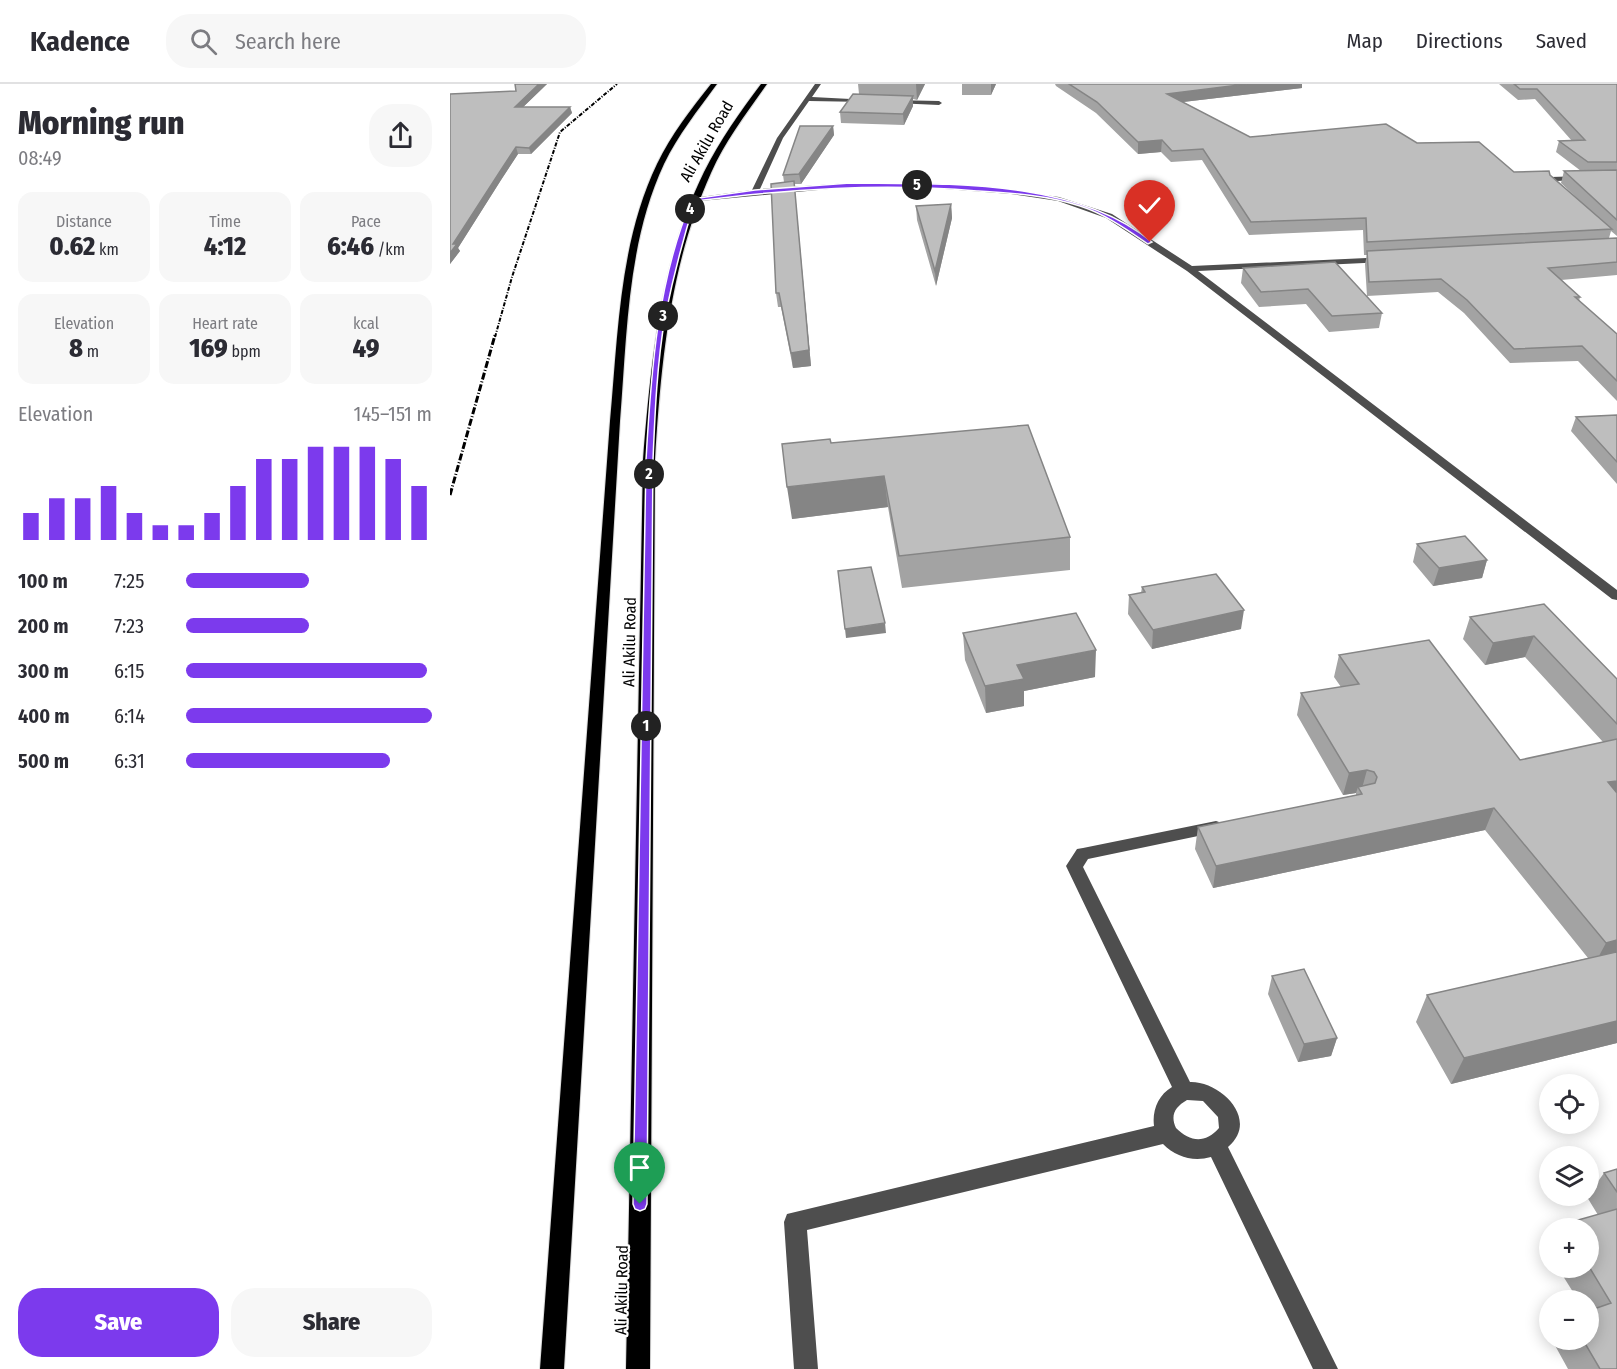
<!DOCTYPE html>
<meta charset="utf-8">
<style>
body{margin:0;font-family:"Fira Sans Condensed",sans-serif;background:#f7f7f7;color:#2b2b33;height:100vh;display:flex;flex-direction:column;font-size:22px;white-space:nowrap}
*{box-sizing:border-box;margin:0}
p{font-size:20px;color:#7c7c81}
.icon{flex:none;width:33px;height:33px;fill:none;stroke:currentColor;stroke-width:2;stroke-linecap:round;stroke-linejoin:round}
.map{position:relative;flex:1;overflow:hidden}
.panel{display:flex;flex-direction:column;background:#fff;width:450px}
.panel>*{flex:none}
.fabs{position:absolute;left:1089px;top:990px;display:grid;gap:12px}
.fabs a{display:grid;place-items:center;width:60px;height:60px;border-radius:50%;background:#fff;box-shadow:0 3px 15px #0003;font-size:30px}
.pin{position:absolute;display:grid;place-items:center;width:51px;height:51px;color:#fff;margin:-62px -26px;border-radius:50% 50% 50% 0;rotate:-45deg;box-shadow:0 0 6px #0007}
.pin .icon{rotate:45deg}
.km{position:absolute;width:30px;height:30px;margin:-15px;border-radius:50%;background:#222;color:#fff;font-size:16px;line-height:30px;text-align:center}
.round{display:grid;place-items:center;flex:none;width:63px;height:63px;border-radius:24px;background:#f7f7f7}
.overview{display:flex;align-items:center;justify-content:space-between;height:102px;padding:0 18px}
h1{font-size:33px;font-weight:800;line-height:45px}
.metrics{display:grid;grid-template-columns:repeat(3,1fr);gap:9px;height:102px;padding:6px 18px}
.metrics div{display:grid;align-content:center;border-radius:15px;background:#f7f7f7;text-align:center}
.metrics b{font-size:26px;font-weight:800}
.metrics small{font-size:16px;font-weight:400}
.metrics p{font-size:16px}
.chart{height:168px;padding:12px 18px}
.chart p{display:flex;justify-content:space-between}
.chart svg{width:100%;height:108px;margin-top:6px;stroke:#7c3aed;stroke-width:6}
.action{display:flex;gap:12px;margin-top:auto;padding:12px 18px}
.action a{flex:1;height:69px;border-radius:24px;background:#7c3aed;color:#fff;font-size:24px;font-weight:800;line-height:69px;text-align:center}
.action a+a{background:#f7f7f7;color:#2b2b33}
ul{padding:0 18px;list-style:none;font-size:20px}
li{display:grid;grid-template-columns:96px 72px 1fr;align-items:center;height:45px}
li i{height:15px;border-radius:8px;background:#7c3aed}
header{display:flex;align-items:center;gap:36px;box-sizing:border-box;height:84px;padding:0 30px;background:#fff;border-bottom:2px solid #e1e1e2}
header strong{font-size:28px}
nav{display:flex;gap:33px;margin-inline-start:auto;font-size:21px}
.search{width:420px;height:54px;background:#f7f7f7;display:flex;align-items:center;gap:15px;box-sizing:border-box;padding:0 21px;border-radius:24px;color:#7c7c81;font-size:22px}
main{display:flex;flex:1;min-height:0}
.map>svg:first-child{display:block}
</style>
<header>
<strong>Kadence</strong>
<div class="search"><svg class="icon" aria-label="search" viewBox="0 0 24 24"><circle cx="10" cy="10" r="6"/><path d="M15 15l6 6"/></svg>Search here</div>
<nav><a>Map</a><a>Directions</a><a>Saved</a></nav>
</header>
<main>
<section class="panel">
<div class="overview"><div><h1>Morning run</h1><p>08:49</p></div><a class="round"><svg class="icon" aria-label="share" viewBox="0 0 24 24"><path d="M12 15V3M7 8l5-5 5 5M5 13v7h14v-7"/></svg></a></div>
<div class="metrics">
<div><p>Distance</p><b>0.62<small> km</small></b></div>
<div><p>Time</p><b>4:12</b></div>
<div><p>Pace</p><b>6:46<small> /km</small></b></div>
</div>
<div class="metrics">
<div><p>Elevation</p><b>8<small> m</small></b></div>
<div><p>Heart rate</p><b>169<small> bpm</small></b></div>
<div><p>kcal</p><b>49</b></div>
</div>
<div class="chart"><p><span>Elevation</span>145–151 m</p>
<svg viewBox="0 0 160 44" preserveAspectRatio="none"><path d="M5 44V33M15 44V27M25 44V27M35 44V22M45 44V33M55 44V38M65 44V38M75 44V33M85 44V22M95 44V11M105 44V11M115 44V6M125 44V6M135 44V6M145 44V11M155 44V22"/></svg>
</div>
<ul>
<li><b>100 m</b>7:25<i style="width:50%"></i></li>
<li><b>200 m</b>7:23<i style="width:50%"></i></li>
<li><b>300 m</b>6:15<i style="width:98%"></i></li>
<li><b>400 m</b>6:14<i style="width:100%"></i></li>
<li><b>500 m</b>6:31<i style="width:83%"></i></li>
</ul>
<div class="action"><a>Save</a><a>Share</a></div>
</section>
<div class="map">
<svg width="1167" height="1285" viewBox="0 0 1167 1285">
<rect width="100%" height="100%" fill="#fff"/>
<g fill="none" stroke-linecap="round" stroke-linejoin="round">
<defs>
<path id="major" d="M261 0H267C248 26 228 51 214 80 177 159 177 252 170 337L114 1285H90L160 337C168 252 169 159 207 80 221 51 241 25 261 0Z
M311 0H317C297 29 275 57 261 89 220 180 211 278 205 376L200 1285H176L193 376C201 278 210 178 254 88 270 56 290 28 311 0Z"/>
</defs>
<use href="#major" stroke="#dbdbdb" stroke-width="2"/>
<path fill="#4e4e4e" fill-rule="evenodd" d="M365 0H371L362 13 420 16 417 18 359 17 333 54 310 105 400 99 482 100 561 106 609 113 662 130 742 182 938 173V177L935 178 748 187 1167 506V516L1162 515 737 187 656 134 608 117 561 110 482 104 400 103 240 118 239 116 243 114 302 106 327 54Z
M442 16 489 17 492 19 489 21 444 19Z
M1167 91V95L1105 97 1113 106 1109 108 1097 99V95L1101 93Z
M766 737 772 739 774 743 772 747 638 775 633 783 740 998C771 997 810 1036 778 1063L888 1285H863L761 1073C743 1078 726 1073 713 1060L357 1146 368 1285H344L334 1138 337 1130 704 1042C702 1027 708 1011 722 1003L616 782 627 765 633 764ZM737 1016 753 1017 768 1033 769 1044C755 1060 740 1058 726 1044 720 1031 725 1023 737 1016Z"/>
<use href="#major" fill="#000" fill-rule="evenodd"/>
<path stroke="#000" stroke-width="2" stroke-dasharray="4 1.5 1 1.5" stroke-linecap="butt" d="M45 253 62 193 110 48 167 0"/>
<path stroke="#000" stroke-width="3" stroke-dasharray="7 2 1 2" stroke-linecap="butt" d="M0 411 45 251"/>
</g>
<path fill="#a3a3a3" d="M65 0H97L73 23H120L122 29 81 70H68L51 96 8 164 10 167 0 180V10L66 7Z
M408 0H475L467 16 463 15V22L454 41 391 39 390 28 409 10Z
M512 0H546L541 11H512Z
M605 0H852V4L733 18 800 53 967 59 1064 88 1100 91 1129 116 1111 99 1114 87H1131L1106 68 1109 57H1122L1085 15 1068 16 1049 0H1167V152L1161 147 1159 154H1167V191L1111 196 1130 213 1129 217 1167 250V317L1128 277 1060 279 1014 229 988 208 917 212 932 229 929 244 879 248 856 220 809 223 791 199 793 184 917 212 915 180 917 171H914L913 146 799 151 752 76 721 78 711 68 688 70 646 29 606 2Z
M383 42 384 51 351 100H344L361 282 343 284 331 223H328L326 209 334 98 333 91Z
M501 120 502 134 486 202 467 136 466 122Z
M1167 331V400L1121 347 1126 333Z
M381 359 620 453V486L452 504 438 423 342 435Z
M967 460 1037 476 1032 494 983 502 963 478Z
M692 503 791 545 702 565 678 530 679 511 691 509Z
M1094 520 1167 595V959L1001 1000 966 938 977 911 1138 874 1035 746 763 804 745 765 748 743 906 711V709L893 711 847 631 851 609 891 603 884 593 889 571 1070 676 1153 658 1075 573 1035 581 1013 555 1020 533Z
M513 549 645 593 574 607V622L536 629 515 576Z
M822 892 887 954 881 972 848 978 818 910Z
M1167 1085V1285H1118L1102 1256H1138V1216H1128L1108 1184H1138V1144H1111L1114 1140 1148 1131 1137 1113 1154 1089Z
M1100 1160V1168L1097 1164Z"/>
<path fill="#858585" d="M89 0H97L67 29 65 23Z
M466 0H475L467 16Z
M541 0H546L541 11Z
M797 0H852V4L716 20 717 10Z
M463 12V22L454 41 453 30Z
M120 23 122 29 81 70 79 64Z
M383 42 384 51 351 100 349 90Z
M712 56 711 68 688 70V58Z
M66 63 68 70 51 96 8 164 10 167 0 180V169L3 160 49 89Z
M344 97 361 282 343 284 341 269Z
M501 120 502 134 486 202 485 187Z
M434 392 438 423 342 435 337 403Z
M1037 476 1032 494 983 502 989 484Z
M794 526 791 545 702 565 703 546Z
M435 539 436 549 396 554 395 545Z
M1084 552 1075 573 1035 581 1043 559Z
M646 566 645 593 574 607V622L536 629 535 602 567 581Z
M917 686 911 708 908 703 906 709 893 711 899 689Z
M1167 697V716L1158 698Z
M1044 724 1035 746 763 804 766 782Z
M1167 856V874L1144 881 1156 859Z
M1167 937V959L1001 1000 1014 974Z
M887 954 881 972 848 978 854 960Z"/>
<path fill="#bebebe" stroke="#858585" stroke-width="1.5" d="M65 0H89L65 23H120L79 64 66 63 49 89 3 160H7L0 169V10L66 7Z
M619 0H797L717 10 800 53 936 40 967 59 1029 58 1064 88 1099 87 1100 91 1162 145 917 158 916 134 801 138 753 65 722 67 712 56 688 58 647 18Z
M1064 0H1167V78H1138L1109 57 1135 56 1087 5H1070Z
M403 10 463 12 453 30 390 28Z
M350 42H383L349 90 333 91Z
M1167 86V136L1114 87Z
M344 97 359 266 341 269 329 209H326L321 100Z
M501 120 485 187 466 122Z
M1167 154V178L1098 184 1130 213H1125L1167 250V297L1132 262 1064 265 1017 216 991 195 919 198 917 167Z
M885 178 932 229 882 232 858 205 811 208 793 184Z
M1167 331V378L1126 333Z
M578 341 620 453 449 472 434 392 337 403 332 360 380 355 381 359Z
M1015 452 1037 476 989 484 967 460Z
M421 483 435 539 395 545 388 487Z
M766 490 794 526 703 546 679 511 695 508 692 503Z
M1094 520 1167 595V640L1084 552 1043 559 1020 533Z
M626 529 646 566 567 581 574 595 535 602 513 549Z
M979 556 1070 676 1167 655V697L1158 698 1167 709V856L1156 859 1044 724 766 782 748 743 912 710 908 703 925 699 927 693 924 688 917 686 899 689 851 609 909 600 889 571Z
M1166 868 1167 869V937L1014 974 977 911Z
M854 885 887 954 854 960 822 892Z
M1167 1085V1108L1154 1089Z
M1167 1125V1285H1150L1133 1256H1138V1227L1161 1219 1138 1181V1144H1116L1114 1140Z"/>
<path fill="#7c3aed" stroke="#fff" stroke-width="1.5" d="M400 99C496 100 625 94 702 158L698 160C676 145 655 130 630 122 597 111 561 109 527 107 431 99 340 105 245 117 233 155 223 194 215 233 207 280 205 328 203 376L197 1120 195 1125 190 1127 185 1125 183 1120 196 376C201 288 207 197 242 115L305 106Z"/>
<g text-anchor="middle" stroke-width="4.5" stroke-linejoin="round" paint-order="stroke">
<g font-size="16" fill="#000" stroke="#fff">
<text transform="translate(256 57) rotate(-60)" y="6">Ali Akilu Road</text>
<text transform="translate(179 558) rotate(-89)" y="6">Ali Akilu Road</text>
<text transform="translate(171 1206) rotate(-89)" y="6">Ali Akilu Road</text>
</g>
</g>
</svg>
<div class="fabs">
<a><svg class="icon" aria-label="locate" viewBox="0 0 24 24"><circle cx="12" cy="12" r="6"/><path d="M12 2v4M12 18v4M2 12h4M18 12h4"/></svg></a>
<a><svg class="icon" aria-label="layers" viewBox="0 0 24 24"><path d="M12 4l9 5-9 5-9-5zM3 14l9 5 9-5"/></svg></a>
<a>+</a>
<a>−</a>
</div>
<div class="pin" style="left:190px;top:1120px;background:#1e9e55"><svg class="icon" aria-label="arrive" viewBox="0 0 24 24"><path d="M6 21V4h12l-3 4 3 4H6"/></svg></div>
<div class="pin" style="left:700px;top:158px;background:#d93025"><svg class="icon" aria-label="check" viewBox="0 0 24 24"><path d="M5 12l5 5 9-10"/></svg></div>
<b class="km" style="left:196px;top:642px">1</b>
<b class="km" style="left:199px;top:390px">2</b>
<b class="km" style="left:213px;top:232px">3</b>
<b class="km" style="left:240px;top:125px">4</b>
<b class="km" style="left:467px;top:101px">5</b>
</div>
</main>
